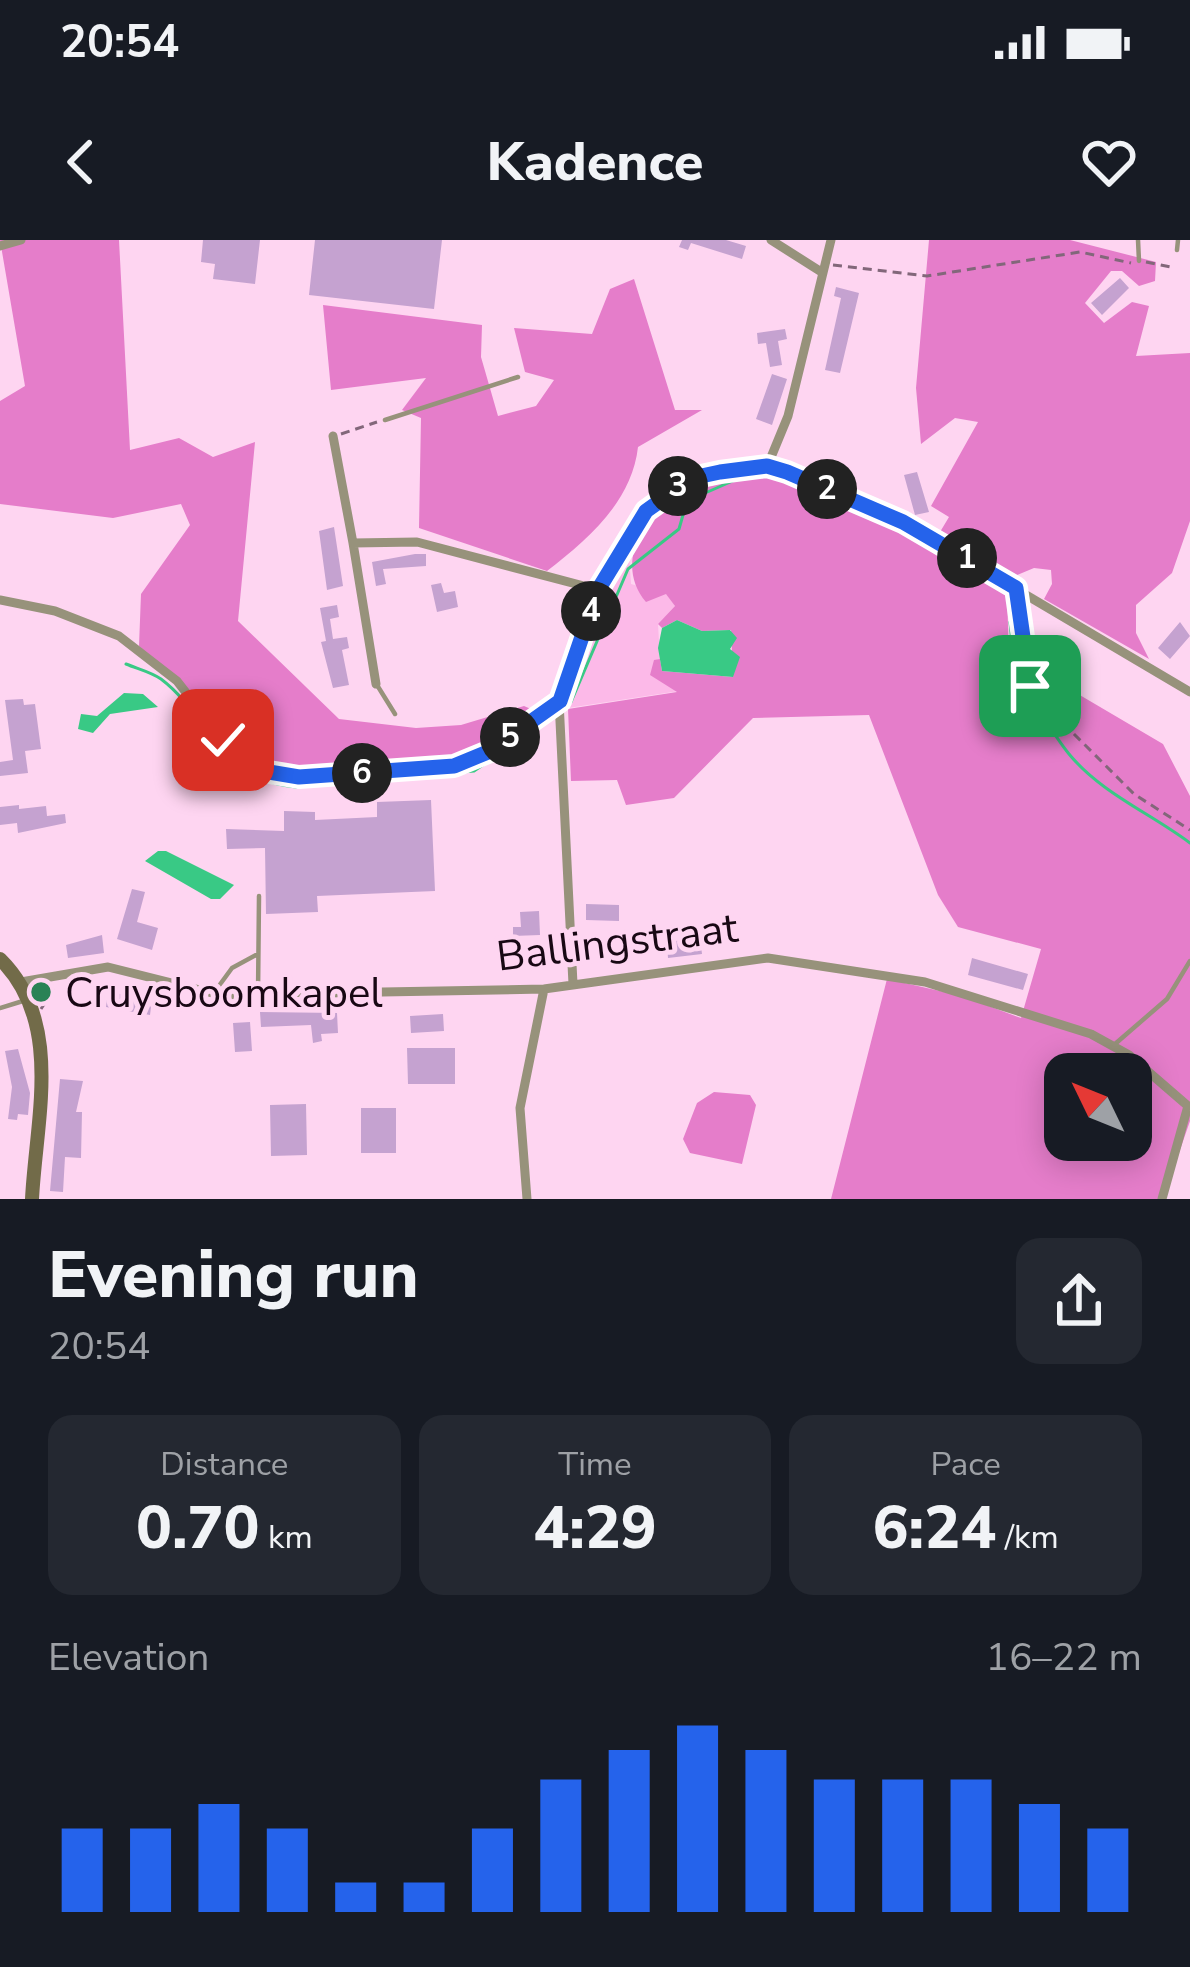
<!DOCTYPE html>
<meta charset="utf-8">
<style>
body{margin:0;font-family:"Nunito Sans",sans-serif;background:#242831;color:#f1f3f6;height:100vh;display:flex;flex-direction:column;font-size:45px;white-space:nowrap}
*{box-sizing:border-box;margin:0}
p{font-size:39px;color:#9ea1a6}
.icon{flex:none;width:66px;height:66px;fill:none;stroke:currentColor;stroke-width:2;stroke-linecap:round;stroke-linejoin:round}
.map{position:relative;height:959px;overflow:hidden}
.sheet{display:flex;flex-direction:column;background:#171b24;flex:1}
.sheet>*{flex:none}
.needle{width:78px;rotate:313deg}
.fabs{position:absolute;left:1044px;top:813px;display:grid;gap:24px}
.fabs a{display:grid;place-items:center;width:108px;height:108px;border-radius:24px;background:#171b24;box-shadow:0 6px 30px #0003;font-size:60px}
.pin{position:absolute;display:grid;place-items:center;width:102px;height:102px;color:#fff;margin:-51px;border-radius:24px;box-shadow:0 6px 18px #0006}
.km{position:absolute;width:60px;height:60px;margin:-30px;border-radius:50%;background:#222;color:#fff;font-size:33px;line-height:60px;text-align:center}
.round{display:grid;place-items:center;flex:none;width:126px;height:126px;border-radius:24px;background:#242831}
.headline{display:flex;align-items:center;justify-content:space-between;height:204px;padding:0 48px}
h1{font-size:66px;font-weight:800;line-height:90px}
.metrics{display:grid;grid-template-columns:repeat(3,1fr);gap:18px;height:204px;padding:12px 48px}
.metrics div{display:grid;align-content:center;border-radius:24px;background:#242831;text-align:center}
.metrics b{font-size:60px;font-weight:800}
.metrics small{font-size:33px;font-weight:400}
.metrics p{font-size:33px}
.chart{height:336px;padding:24px 48px}
.chart p{display:flex;justify-content:space-between}
.chart svg{width:100%;height:216px;margin-top:12px;stroke:#2563eb;stroke-width:6}
.status{display:flex;justify-content:space-between;align-items:center;height:84px;padding:0 60px;background:#171b24;direction:ltr}
.status svg{height:33px;fill:currentColor}
header{display:flex;justify-content:space-between;align-items:center;height:156px;padding:0 48px;background:#171b24;font-size:54px;font-weight:800}
.map>svg:first-child{display:block}
</style>
<div class="status"><b>20:54</b><svg viewBox="0 0 49 12"><path d="M0 12V9h3v3zM5 12V6h3v6zM10 12V3h3v9zM15 12V0h3v12zM26 1h20v11H26zM47 4h2v5h-2z"/></svg></div>
<header><svg class="icon" aria-label="back" viewBox="0 0 24 24"><path d="M15 5l-7 7 7 7"/></svg>Kadence<svg class="icon" aria-label="heart" viewBox="0 0 24 24"><path d="M12 20l-8-8c-3-5 5-10 8-4 3-6 11-1 8 4z"/></svg></header>
<div class="map">
<svg width="1190" height="959" viewBox="0 0 1190 959">
<rect width="100%" height="100%" fill="#fed5f1"/>
<path fill="#fcb9e8" d="M629 313 631 344 667 354 675 366 658 384 660 419 654 421 679 451 568 468 610 341Z"/>
<path fill="#e57dca" fill-rule="evenodd" d="M0 0H119L130 210 179 198 213 217 255 202 238 381 339 479 416 488 461 485 524 466 540 473 480 516 276 533 225 496 139 406 141 354 190 285 181 264 113 278 0 264V161L25 146Z
M929 0H1070L1156 22 1155 41 1139 46 1122 31H1111L1085 63 1104 83 1132 62 1149 66 1136 116 1190 113V281L1172 333 1136 365V393L1149 419 1044 359 1052 344 1051 330 1034 328 1015 336 940 292 949 277 931 266 978 182 955 178 921 204 916 148Z
M634 39 675 170H702L638 207C632 262 587 300 547 331L419 288 421 178 402 170 426 138 331 150 323 65 482 85 481 117 498 176 536 166 554 140 525 132 514 88 592 94 610 49Z
M765 233 905 290 1007 350 1009 423 1044 434 1163 504 1190 556V881L1163 959H831L887 739 962 756 1021 778 1041 709 958 687 938 655 869 475 753 478 674 558 626 565 617 540 571 541 568 469 677 452 650 435 654 420 660 419 662 431 733 437 731 390 702 391 677 380 662 388 658 384 675 366 666 354 646 362C612 322 646 267 690 250 713 240 741 238 765 233ZM1065 834H1131V900H1065Z
M714 852 750 855 756 865 742 924 690 913 683 899 697 863Z"/>
<path fill="#39c985" d="M677 380 702 391 730 390 737 398 730 409 740 417 733 437 662 431 658 408 662 388Z
M124 453 143 454 158 467 110 474 93 493 78 489 81 474 97 476Z
M158 611H166L234 645 220 659H211L145 621Z"/>
<g fill="none" stroke-linecap="round" stroke-linejoin="round">
<path stroke="#39c985" stroke-width="3" d="M1010 382 1018 462C1045 472 1051 492 1069 514 1101 553 1150 573 1190 603
M126 424C138 429 151 432 161 439 210 476 217 540 296 547
M571 462 628 329 679 289 687 261 744 236
M309 546 474 531 552 478"/>
</g>
<path fill="#c5a2d0" d="M203 0H260L255 44 213 39 215 24 201 22Z
M315 0H442L434 69 309 55Z
M682 0H726L746 6 742 19 691 3 688 10 679 7Z
M1120 38 1129 48 1102 75 1091 63Z
M836 47 859 53 840 133 825 130 841 58 834 56Z
M785 89 787 99 778 101 782 125 770 127 766 103 758 104 757 93Z
M772 134 787 139 772 185 756 179Z
M917 232 929 272 915 275 904 235Z
M334 287 343 346 327 350 319 291Z
M415 314H426V326L383 329 386 344 376 346 372 322Z
M441 343 444 353 455 351 458 367 437 372 431 345Z
M337 365 339 377 330 379 333 399 347 397 349 408 342 410 349 445 333 448 321 402 326 401 320 368Z
M1180 382 1190 396 1170 419 1158 408Z
M23 459 24 465 35 464 41 509 25 511 28 533 0 536V522L13 520 5 460Z
M431 560 435 651 317 656 318 672 266 674 265 608 227 609 226 589 284 591V571L315 572V580L377 577V562Z
M19 565V569L46 566 47 576 65 574 66 583 18 593 17 583 0 585V567Z
M132 649 145 652 137 682 158 688 152 710 117 699Z
M586 664 619 665V681L586 680Z
M539 671 540 695 513 696V687H521L520 672Z
M102 695 104 713 68 718 66 705Z
M700 698 702 714 668 718 667 702Z
M972 718 1028 734 1023 750 968 735Z
M108 752 152 759 150 775 106 767Z
M260 772 337 773 338 793 321 794 322 801 313 803 311 785 261 787Z
M443 774 444 791 411 793 410 776Z
M250 782 252 811 235 812 233 783Z
M407 808H455V844H408Z
M18 809 30 853 28 875 18 874 17 880 8 879 12 847 5 811Z
M60 839 83 841 76 872H82L81 918 65 917 63 952 50 951Z
M306 864 307 915 271 916 270 865Z
M361 868H396V913H361Z"/>
<g fill="none" stroke-linecap="round" stroke-linejoin="round">
<path stroke="#82677a" stroke-width="3" stroke-dasharray="9 6" stroke-linecap="butt" d="M1146 22 1171 27
M833 25 927 36 1080 12 1131 23
M341 194 377 182
M1017 362 1026 433 1040 460 1134 554 1190 590
M41 769 55 747"/>
<path stroke="#97927b" stroke-width="4.5" d="M1138 0 1139 21
M1177 10 1178 0
M385 180 518 137
M377 445 395 474
M213 754 232 728 256 715
M258 755 259 656
M0 768 23 761
M1115 804 1167 759 1190 721"/>
<path stroke="#97927b" stroke-width="9" d="M771 0 823 33
M0 6 21 0
M333 196 353 303 417 302 599 350
M767 227 788 176 831 0
M353 303 376 444
M0 360 55 371 119 396 177 441 223 500 269 532 299 537 455 526 488 512 559 461 599 350 647 271 691 239 767 227 903 282 1190 452
M559 461 573 744
M21 742 108 727 220 755 544 749 768 718 925 742 1091 794 1129 815 1188 866
M527 959 520 868 544 749
M1162 959 1188 866"/>
<path stroke="#726b49" stroke-width="14" d="M0 719C64 782 36 879 32 959"/>
</g>
<g fill="none" stroke-linecap="round" stroke-linejoin="round">
<defs>
<path id="route" d="M223 500 269 532 299 537 454 526 488 512 560 461 598 350 646 271 692 238 720 232 767 226 787 232 903 282 1016 348 1030 446"/>
</defs>
<use href="#route" stroke="#fff" stroke-width="24"/>
<use href="#route" stroke="#2563eb" stroke-width="15"/>
</g>
<circle fill="#2a8256" stroke="#fed5f1" stroke-width="4.5" cx="41" cy="752" r="12"/>
<g text-anchor="middle" stroke-width="10" stroke-linejoin="round" paint-order="stroke">
<g font-size="42" fill="#180814" stroke="#fed5f1">
<text transform="translate(617 701) rotate(-7)" y="15">Ballingstraat</text>
</g>
<g font-size="42" fill="#180814" stroke="#fed5f1" text-anchor="start">
<text x="65" y="767">Cruysboomkapel</text>
</g>
</g>
</svg>
<div class="fabs">
<a><svg class="needle" viewBox="-14 -14 28 28"><path d="M0-13l5 13h-10z" fill="#e53935"/><path d="M0 13l5-13h-10z" fill="#9ea1a6"/></svg></a>
</div>
<div class="pin" style="left:1030px;top:446px;background:#1e9e55"><svg class="icon" aria-label="arrive" viewBox="0 0 24 24"><path d="M6 21V4h12l-3 4 3 4H6"/></svg></div>
<div class="pin" style="left:223px;top:500px;background:#d93025"><svg class="icon" aria-label="check" viewBox="0 0 24 24"><path d="M5 12l5 5 9-10"/></svg></div>
<b class="km" style="left:967px;top:318px">1</b>
<b class="km" style="left:827px;top:249px">2</b>
<b class="km" style="left:678px;top:246px">3</b>
<b class="km" style="left:591px;top:371px">4</b>
<b class="km" style="left:510px;top:497px">5</b>
<b class="km" style="left:362px;top:533px">6</b>
</div>
<section class="sheet">
<div class="headline"><div><h1>Evening run</h1><p>20:54</p></div><a class="round"><svg class="icon" aria-label="share" viewBox="0 0 24 24"><path d="M12 15V3M7 8l5-5 5 5M5 13v7h14v-7"/></svg></a></div>
<div class="metrics">
<div><p>Distance</p><b>0.70<small> km</small></b></div>
<div><p>Time</p><b>4:29</b></div>
<div><p>Pace</p><b>6:24<small> /km</small></b></div>
</div>
<div class="chart"><p><span>Elevation</span>16–22 m</p>
<svg viewBox="0 0 160 44" preserveAspectRatio="none"><path d="M5 44V27M15 44V27M25 44V22M35 44V27M45 44V38M55 44V38M65 44V27M75 44V17M85 44V11M95 44V6M105 44V11M115 44V17M125 44V17M135 44V17M145 44V22M155 44V27"/></svg>
</div>
</section>
